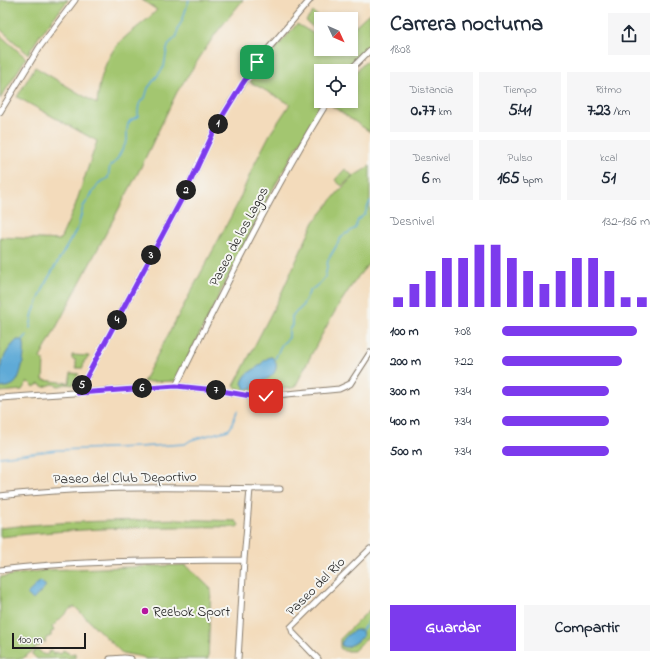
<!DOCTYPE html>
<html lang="es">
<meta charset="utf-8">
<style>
body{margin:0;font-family:"Indie Flower",sans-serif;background:#f6f6f7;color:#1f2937;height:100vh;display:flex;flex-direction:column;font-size:15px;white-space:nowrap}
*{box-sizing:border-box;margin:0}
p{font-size:13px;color:#747a83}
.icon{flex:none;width:22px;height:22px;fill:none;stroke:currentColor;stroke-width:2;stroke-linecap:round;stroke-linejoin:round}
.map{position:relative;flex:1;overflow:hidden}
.panel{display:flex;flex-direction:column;background:#fff;width:300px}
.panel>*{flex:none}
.needle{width:26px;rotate:134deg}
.tools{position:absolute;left:314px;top:12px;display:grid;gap:8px}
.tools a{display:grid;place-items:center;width:44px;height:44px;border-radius:0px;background:#fff;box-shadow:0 2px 6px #0003;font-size:20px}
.scale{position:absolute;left:12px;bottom:10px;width:74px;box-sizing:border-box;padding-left:4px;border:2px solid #1c1c1c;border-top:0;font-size:11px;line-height:14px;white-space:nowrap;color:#1c1c1c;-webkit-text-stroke:3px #f6f6f2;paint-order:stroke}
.pin{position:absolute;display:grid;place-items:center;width:34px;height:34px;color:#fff;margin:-17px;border-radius:8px;box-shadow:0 2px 6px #0006}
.km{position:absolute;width:20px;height:20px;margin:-10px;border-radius:50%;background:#222;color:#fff;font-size:11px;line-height:20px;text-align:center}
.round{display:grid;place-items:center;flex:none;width:42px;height:42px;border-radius:0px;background:#f6f6f7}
.summary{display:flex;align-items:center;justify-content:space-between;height:68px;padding:0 20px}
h1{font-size:22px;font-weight:800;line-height:30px}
.metrics{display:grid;grid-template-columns:repeat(3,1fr);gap:6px;height:68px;padding:4px 20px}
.metrics div{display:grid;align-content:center;border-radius:0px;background:#f6f6f7;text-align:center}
.metrics b{font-size:17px;font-weight:800}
.metrics small{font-size:11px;font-weight:400}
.metrics p{font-size:11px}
.chart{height:112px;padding:8px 20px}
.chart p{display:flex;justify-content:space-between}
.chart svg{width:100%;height:72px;margin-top:4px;stroke:#7c3aed;stroke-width:6}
.button{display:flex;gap:8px;margin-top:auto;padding:8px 20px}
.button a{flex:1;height:46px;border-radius:0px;background:#7c3aed;color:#fff;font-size:16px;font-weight:800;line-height:46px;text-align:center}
.button a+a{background:#f6f6f7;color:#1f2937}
ul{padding:0 20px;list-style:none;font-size:13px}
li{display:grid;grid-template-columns:64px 48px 1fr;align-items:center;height:30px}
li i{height:10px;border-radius:5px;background:#7c3aed}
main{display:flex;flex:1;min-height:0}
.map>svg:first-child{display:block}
</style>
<main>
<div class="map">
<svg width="370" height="659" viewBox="0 0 370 659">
<rect width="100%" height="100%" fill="#f6f6f2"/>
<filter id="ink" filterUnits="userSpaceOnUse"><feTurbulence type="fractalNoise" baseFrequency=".025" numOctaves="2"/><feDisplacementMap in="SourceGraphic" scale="8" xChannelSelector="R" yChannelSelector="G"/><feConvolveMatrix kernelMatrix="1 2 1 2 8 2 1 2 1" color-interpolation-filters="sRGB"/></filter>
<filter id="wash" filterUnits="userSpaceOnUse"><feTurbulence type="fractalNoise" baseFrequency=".012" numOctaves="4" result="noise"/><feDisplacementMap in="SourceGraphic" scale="16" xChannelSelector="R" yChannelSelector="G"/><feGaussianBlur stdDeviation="0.9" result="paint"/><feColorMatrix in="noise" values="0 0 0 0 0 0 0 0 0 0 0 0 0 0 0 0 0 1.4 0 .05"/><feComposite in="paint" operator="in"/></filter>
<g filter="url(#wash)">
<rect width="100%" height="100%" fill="#f3dbbb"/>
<path fill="#a3c66f" stroke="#607146" d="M0 0H68L40 35 28 54 0 29Z
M142 0H243L216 33 177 92 140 169 40 358 44 360 43 380 69 383 71 373 79 374 75 379 73 385 66 384 59 386 53 384 44 387 39 384 34 387 30 383 27 382 22 390 0 392V237L60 240 74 209 97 141 17 97 35 67 97 104C99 81 105 57 121 41 133 29 146 22 157 10Z
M313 12 321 19 314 28 306 21Z
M370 12V48L358 58 347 71H321V101H326L294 152 269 196 176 381 143 382 237 205 253 167 270 134 290 104 250 82 273 52 297 24 321 38V49H351V30Z
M0 35 26 58 0 99Z
M370 57V132L332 106 335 101H351V77Z
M370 166V262C338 299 317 344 295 387 290 389 284 388 279 389 265 390 247 395 234 386L280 296 314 222 339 191 354 176Z
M345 169 353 176 342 186 335 180Z
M72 355 89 356 88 358 84 361 83 368H76V360L72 359Z
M178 519 236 521 239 525 238 527C159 526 79 528 0 537V528C59 521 119 521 178 519Z
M186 565 211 589 208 659H145L143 657 122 653 75 607 70 609 52 627 54 631 51 632V636L46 638 45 643 41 641 40 643V646L35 647V649L22 659H0V577L47 570Z
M370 609V635L354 651H344L340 648V639Z
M36 650H39L41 652 42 654 47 655 50 651 53 652V655L55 652 61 654 63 650 70 654 75 653V658L37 659 32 654Z"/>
<path fill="#5faad7" stroke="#3e637a" d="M17 340H23C27 348 21 378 15 383 11 387 5 387 0 388 0 366 0 357 17 340Z
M270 357H272C280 365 276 374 267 379 264 381 261 380 258 381L252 388 245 389 242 383C246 371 252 372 260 365 263 362 265 359 270 357Z
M40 581 46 586 33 600 27 594Z
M356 630H362L363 637 348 647H343L341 644C344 637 349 633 356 630Z"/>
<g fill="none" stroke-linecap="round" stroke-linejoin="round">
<path stroke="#5faad7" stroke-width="1.5" d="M30 328 33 313 46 282 78 227 83 207 99 183 108 178 110 166 116 161 127 141V130L128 124 130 121 138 116C138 108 138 102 145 98L148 88 164 67 167 49 169 44 177 36 178 28 182 21 189 0
M23 340 27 335
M275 359 282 344 289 338V330L292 325V316L295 313 301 308 310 291 320 283 325 277 326 273 328 260 341 238 345 234 348 233 355 228 358 220 365 214 370 201
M245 391V389
M0 457 57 450 138 447 185 444 191 440 228 430 231 427 237 411
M362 630 370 619"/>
</g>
</g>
<g filter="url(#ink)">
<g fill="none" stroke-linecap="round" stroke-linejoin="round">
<defs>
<path id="minor" d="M349 71 370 50
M0 112 39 48 75 0
M176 386C224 289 271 193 328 101
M78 393 187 189 217 125 229 105 257 62 310 0
M0 398 176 386 216 390 256 397 339 389 350 384 370 353
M0 496C66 488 134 487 200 488 227 488 253 489 280 489
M0 570C81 560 163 561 244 560
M110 659 124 658 131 659
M238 659 244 560 250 489
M318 659 293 633 291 627 370 549"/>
</defs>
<use href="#minor" stroke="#887c6c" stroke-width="7"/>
<use href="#minor" stroke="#fff" stroke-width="5"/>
</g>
</g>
<g fill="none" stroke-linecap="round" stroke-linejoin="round" filter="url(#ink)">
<defs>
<path id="route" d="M257 62 241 86 217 125 187 189 78 393 176 386 216 390 256 397 266 396"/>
</defs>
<use href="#route" stroke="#fff" stroke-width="8"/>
<use href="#route" stroke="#7c3aed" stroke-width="5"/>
</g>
<circle fill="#b5179e" stroke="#f6f6f2" stroke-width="1.5" cx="145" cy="611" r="4"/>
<g text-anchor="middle" stroke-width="4" stroke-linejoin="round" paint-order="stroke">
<g font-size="14" fill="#1c1c1c" stroke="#f6f6f2">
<text transform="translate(238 236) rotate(-62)" y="5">Paseo de los Lagos</text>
<text transform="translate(125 477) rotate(-1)" y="5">Paseo del Club Deportivo</text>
<text transform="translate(315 586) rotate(-45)" y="5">Paseo del Río</text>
</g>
<g font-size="14" fill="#1c1c1c" stroke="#f6f6f2" text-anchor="start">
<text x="153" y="616">Reebok Sport</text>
</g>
</g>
</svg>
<div class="tools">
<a><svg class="needle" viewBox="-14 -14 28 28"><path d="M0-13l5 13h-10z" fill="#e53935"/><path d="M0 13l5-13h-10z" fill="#747a83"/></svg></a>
<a><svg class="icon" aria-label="locate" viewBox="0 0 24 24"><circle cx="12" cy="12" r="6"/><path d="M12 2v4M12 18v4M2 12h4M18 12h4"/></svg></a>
</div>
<div class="scale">100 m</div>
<div class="pin" style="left:257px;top:62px;background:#1e9e55"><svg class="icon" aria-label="arrive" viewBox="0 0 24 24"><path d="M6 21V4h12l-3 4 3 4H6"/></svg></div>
<div class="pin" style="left:266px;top:396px;background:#d93025"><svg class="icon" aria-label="check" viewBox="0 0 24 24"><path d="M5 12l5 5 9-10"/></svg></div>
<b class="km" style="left:218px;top:124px">1</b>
<b class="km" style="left:186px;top:190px">2</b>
<b class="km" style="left:151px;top:255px">3</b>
<b class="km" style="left:117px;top:320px">4</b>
<b class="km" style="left:82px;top:385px">5</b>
<b class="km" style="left:142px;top:388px">6</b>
<b class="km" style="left:216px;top:390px">7</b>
</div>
<section class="panel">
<div class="summary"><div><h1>Carrera nocturna</h1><p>18:08</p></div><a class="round"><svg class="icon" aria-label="share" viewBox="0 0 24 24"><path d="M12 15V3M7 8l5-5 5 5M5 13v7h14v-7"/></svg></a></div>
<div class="metrics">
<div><p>Distancia</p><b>0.77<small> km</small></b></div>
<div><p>Tiempo</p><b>5:41</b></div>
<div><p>Ritmo</p><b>7:23<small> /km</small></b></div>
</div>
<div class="metrics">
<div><p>Desnivel</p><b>6<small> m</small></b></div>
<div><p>Pulso</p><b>165<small> bpm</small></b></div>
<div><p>kcal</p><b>51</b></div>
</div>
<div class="chart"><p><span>Desnivel</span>132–136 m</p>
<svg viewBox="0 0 160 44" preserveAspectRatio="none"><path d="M5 44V38M15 44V30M25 44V22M35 44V14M45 44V14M55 44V6M65 44V6M75 44V14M85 44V22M95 44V30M105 44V22M115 44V14M125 44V14M135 44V22M145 44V38M155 44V38"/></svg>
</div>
<ul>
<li><b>100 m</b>7:08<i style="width:91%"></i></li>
<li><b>200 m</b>7:22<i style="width:81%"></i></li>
<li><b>300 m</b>7:34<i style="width:72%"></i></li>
<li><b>400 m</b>7:34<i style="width:72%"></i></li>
<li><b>500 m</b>7:34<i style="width:72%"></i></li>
</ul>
<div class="button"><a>Guardar</a><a>Compartir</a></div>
</section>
</main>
